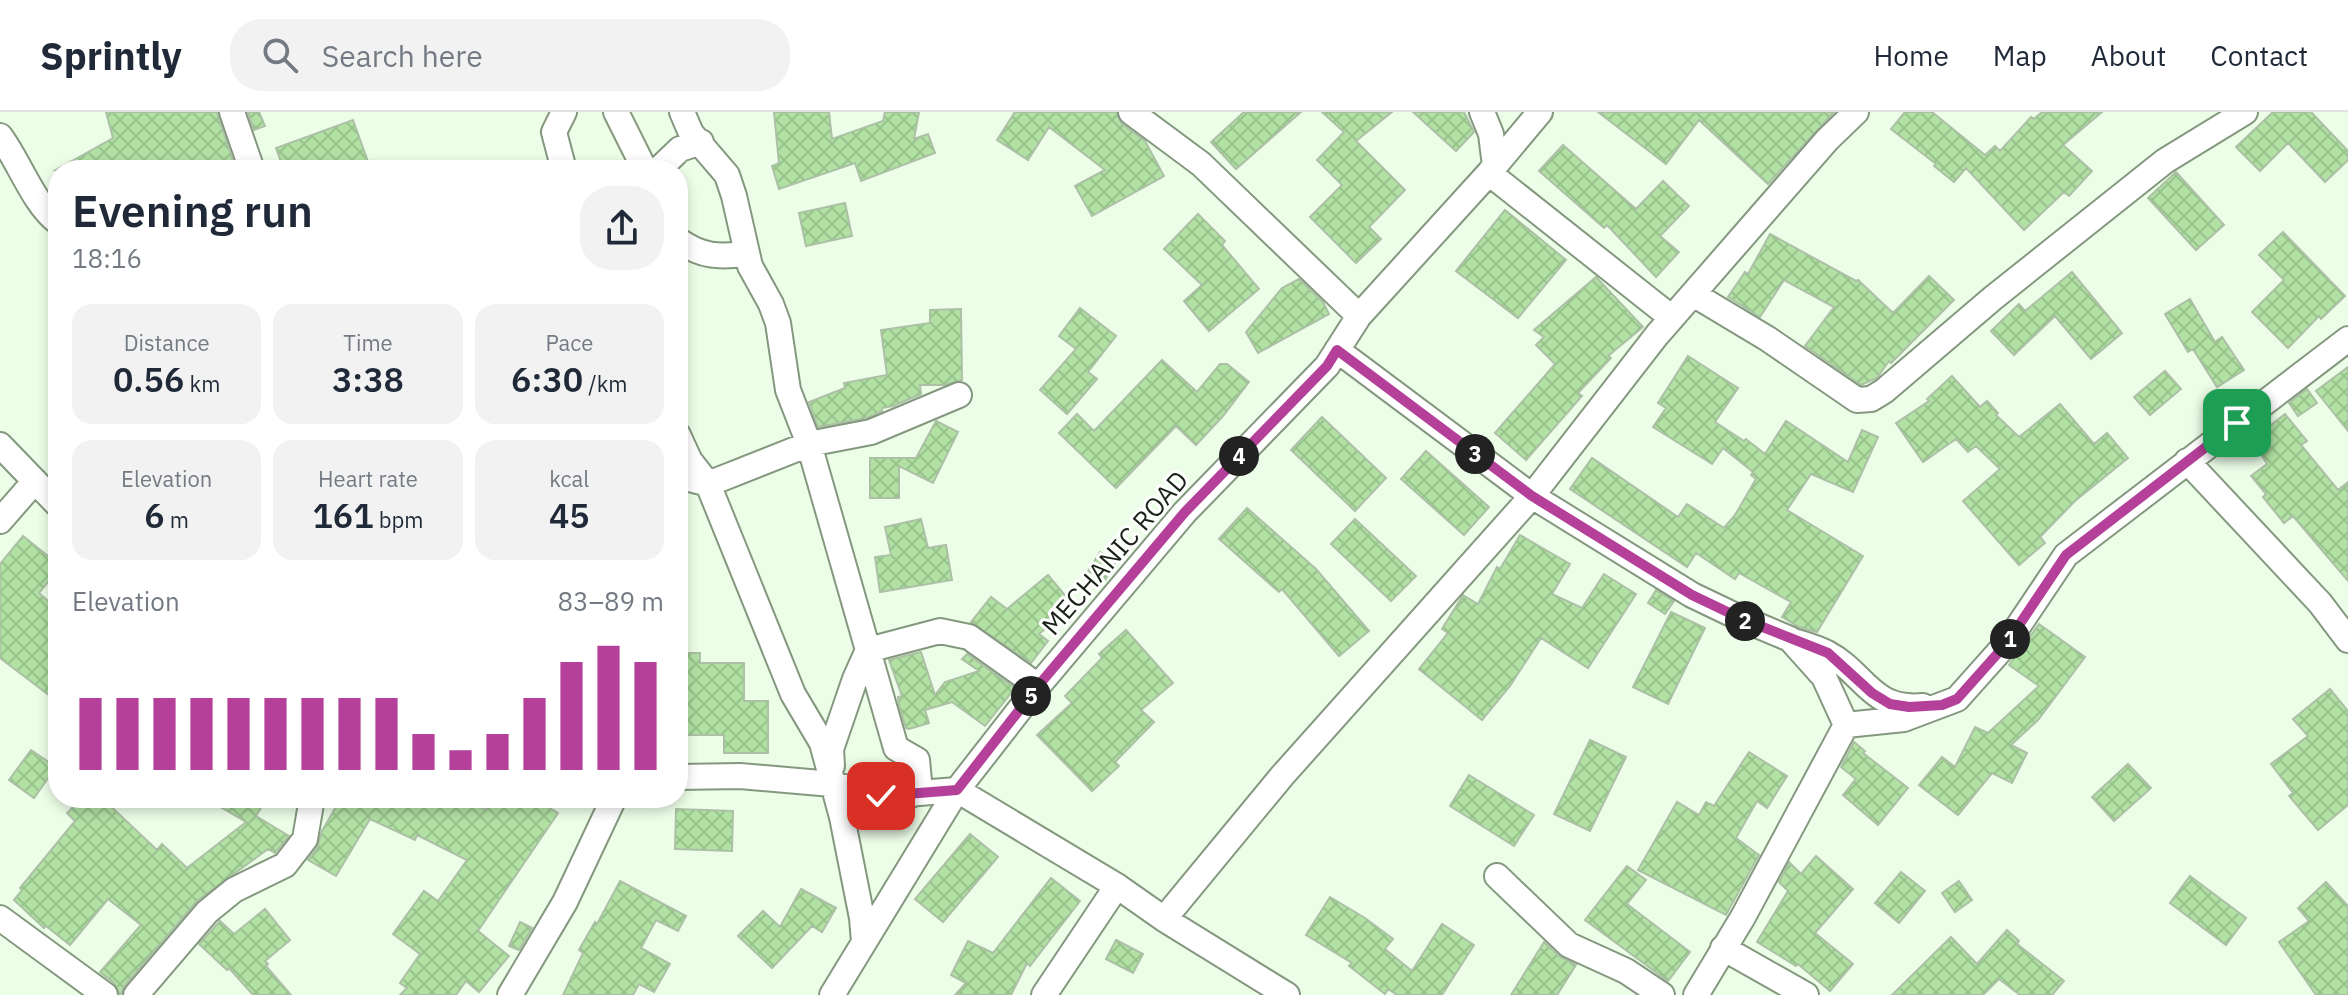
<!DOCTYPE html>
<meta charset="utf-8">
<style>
body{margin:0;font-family:"IBM Plex Sans",sans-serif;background:#f2f2f3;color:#1f2937;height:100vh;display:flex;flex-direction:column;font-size:30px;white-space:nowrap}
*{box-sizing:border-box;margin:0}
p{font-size:26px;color:#747a83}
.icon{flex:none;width:44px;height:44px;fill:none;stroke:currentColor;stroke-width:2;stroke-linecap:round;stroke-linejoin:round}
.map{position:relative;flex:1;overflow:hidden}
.sheet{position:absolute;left:48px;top:48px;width:640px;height:648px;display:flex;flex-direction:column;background:#fff;border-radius:32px;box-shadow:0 4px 12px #0003}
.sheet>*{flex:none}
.pin{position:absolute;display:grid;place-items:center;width:68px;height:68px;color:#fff;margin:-34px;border-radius:16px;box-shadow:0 4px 12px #0006}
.km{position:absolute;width:40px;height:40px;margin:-20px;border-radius:50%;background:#222;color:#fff;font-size:22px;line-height:40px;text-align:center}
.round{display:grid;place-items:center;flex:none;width:84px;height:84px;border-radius:32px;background:#f2f2f3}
.headline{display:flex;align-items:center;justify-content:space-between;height:136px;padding:0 24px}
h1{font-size:44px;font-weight:600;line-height:60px}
.stats{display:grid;grid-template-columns:repeat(3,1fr);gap:12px;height:136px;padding:8px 24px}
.stats div{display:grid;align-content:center;border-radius:20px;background:#f2f2f3;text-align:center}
.stats b{font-size:34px;font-weight:600}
.stats small{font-size:22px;font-weight:400}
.stats p{font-size:22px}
.chart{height:224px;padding:16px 24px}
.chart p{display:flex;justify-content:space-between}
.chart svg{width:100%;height:144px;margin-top:8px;stroke:#b44099;stroke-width:6}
header{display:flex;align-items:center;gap:48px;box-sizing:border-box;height:112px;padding:0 40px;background:#fff;border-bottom:2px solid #e0e1e3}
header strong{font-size:38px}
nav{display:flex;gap:44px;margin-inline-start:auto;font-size:28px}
.search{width:560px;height:72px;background:#f2f2f3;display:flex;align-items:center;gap:20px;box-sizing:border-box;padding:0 28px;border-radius:32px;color:#747a83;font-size:30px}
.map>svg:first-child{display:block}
</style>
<header>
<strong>Sprintly</strong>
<div class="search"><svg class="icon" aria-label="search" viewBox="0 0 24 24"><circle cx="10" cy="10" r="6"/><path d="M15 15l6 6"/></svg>Search here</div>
<nav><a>Home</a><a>Map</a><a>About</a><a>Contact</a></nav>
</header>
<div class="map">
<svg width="2348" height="883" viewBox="0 0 2348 883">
<defs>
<pattern id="building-cross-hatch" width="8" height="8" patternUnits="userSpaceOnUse" patternTransform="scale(2)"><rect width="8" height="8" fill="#b1e2a3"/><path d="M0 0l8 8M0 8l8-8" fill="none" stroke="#98c28c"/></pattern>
</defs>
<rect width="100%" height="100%" fill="#edfee8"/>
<path fill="url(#building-cross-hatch)" stroke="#acc0a6" stroke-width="2" d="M106 0H217L235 55 227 58H56L113 26Z
M248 0H259L265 14 254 18Z
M774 0H829L832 27 883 9 885 0H919L914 27 928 22 935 41 861 69 855 51 779 77 772 54 779 51Z
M1015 0H1116L1122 12 1145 29 1164 64 1092 104 1075 74 1105 58 1049 15 1028 48 997 28Z
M1244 0H1301L1236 57 1211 30Z
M1322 0H1392L1356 29 1405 78 1369 115 1381 127 1356 151 1310 105 1342 73 1317 48 1344 20Z
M1413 0H1464L1474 20 1456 39Z
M1598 0H1834L1768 72 1699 8 1666 52Z
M1905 0H1932L1985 43 1995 34 2000 39 2031 5 2034 7 2042 0H2102L2063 33 2092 59 2069 84 2064 80 2024 118 1966 56 1954 70 1934 54 1936 52 1891 17Z
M2273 0H2311L2348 39V48L2325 70 2288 31 2260 59 2236 35Z
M353 8 371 58H284L276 36Z
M1563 33 1636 97 1663 69 1689 94 1660 124 1679 140 1656 165 1607 113 1604 116 1539 59Z
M2176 60 2224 113 2196 138 2148 86Z
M845 91 852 124 806 134 799 101Z
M1505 98 1566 148 1518 206 1456 159Z
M1198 102 1225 129 1222 133 1259 177 1209 219 1184 189 1202 173 1164 137Z
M2283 120 2345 184 2321 207 2319 204 2288 236 2252 200 2284 168 2259 143Z
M1770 122 1856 169 1858 168 1893 201 1929 164 1954 188 1891 251 1889 249 1877 266 1861 273 1805 234 1834 195 1784 168 1760 205 1728 185 1745 160 1748 162Z
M2072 160 2122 221 2091 247 2055 204 2014 243 1991 219 2019 192 2025 199Z
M1596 165 1643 215 1608 244 1611 246 1578 281 1582 284 1526 348 1495 321 1555 252 1536 233 1544 225 1534 218Z
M1299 167 1323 190 1329 202 1258 241 1246 220 1282 176Z
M2190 187 2215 230 2222 225 2244 258 2217 275 2193 237 2188 240 2165 202Z
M1080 196 1116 224 1088 260 1097 267 1067 302 1040 278 1076 237 1059 224Z
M961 197 962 268 944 273H920L921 282 893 294 882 296V299L867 306 818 315 809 290 845 276 844 271 887 263 881 218 930 211V198Z
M1688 244 1738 276 1715 310 1744 329 1746 327 1765 342 1786 309 1848 350 1862 318 1878 325 1853 380 1811 362 1787 398 1863 444 1817 520 1799 515 1782 505 1791 490 1739 461 1735 467 1696 441 1687 455 1570 377 1592 346 1678 405 1687 392 1724 416 1735 403 1756 367 1751 363 1753 360 1723 336 1712 352 1653 315 1666 296 1658 291Z
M1162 248 1197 280 1220 252H1227L1249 270 1223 304 1196 333 1176 314 1116 376 1059 321 1077 302 1094 319Z
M2348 255V319L2316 279Z
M2165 259 2181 277 2150 303 2134 285Z
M1952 264 1980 295 1987 289 1998 301 1996 303 2019 325 2060 292 2094 332 2107 321 2128 346 2075 389 2040 425 2045 431 2019 453 1963 389 2000 357 1976 334 1968 340 1956 327 1923 350 1896 311 1929 289 1927 287Z
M2307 277 2317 291 2298 304 2289 291Z
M2285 302 2307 329 2301 333 2338 378 2348 370V469L2293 404 2284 411 2263 385 2266 382 2251 364 2267 352 2252 328Z
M1322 305 1386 366 1355 399 1291 338Z
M936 309 958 320 933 371 899 354V386H870V346H916Z
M1426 339 1489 395 1464 423 1401 367Z
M1247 396 1316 457 1369 519 1339 544 1282 477 1279 480 1219 427Z
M921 407 928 436 946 433 952 468 880 480 875 445 891 443 885 415Z
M1355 407 1416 464 1391 489 1331 432Z
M1520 423 1570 452 1552 482 1582 496 1604 462 1636 482 1588 556 1541 526 1510 574 1482 608 1419 557 1448 521 1442 517 1463 483 1478 492 1497 455 1500 457Z
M23 424 58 452V458L39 481 58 498V590L0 546V452Z
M1100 440 1116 449 1105 468 1088 459Z
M1048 463 1074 494 1039 522 1048 529 1031 551 971 510 991 485 1007 497Z
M1656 478 1674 489 1665 502 1648 491Z
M1671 500 1705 516 1668 592 1633 575Z
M2039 512 2085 545 2038 608 2011 633 2027 641 2012 671 1992 661 1958 703 1919 673 1942 645 1955 655 1975 615 1988 621 2039 574 2009 553Z
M1126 518 1173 571 1141 598 1154 610 1115 650 1119 654 1092 679 1037 623 1072 591 1065 584 1102 546 1099 542Z
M921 540 935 583 945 570 979 559 962 547 967 542 1015 576 985 614 952 590 925 598 929 611 909 617 906 616 899 593 898 585 902 584 889 548Z
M678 541H700V551H744V589H768V641H724V623H678Z
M2330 577 2348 599V693L2318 718 2289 684 2293 681 2271 652 2308 624 2293 607Z
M1590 628 1626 645 1590 719 1554 702Z
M1854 630 1865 639 1863 641 1908 676 1878 713 1843 683 1856 667 1841 655Z
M31 638 56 655 34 686 9 668Z
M1749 640 1787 664 1767 696 1757 689 1736 726 1759 743 1726 803 1638 758 1677 690 1699 703 1706 690 1714 694Z
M2128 652 2151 676 2114 709 2092 685Z
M1469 663 1534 703 1514 734 1450 694Z
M82 686H102L157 738 162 732 187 756 246 710 205 686H267L256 704 289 724 275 741 268 737 197 789 125 873 120 883 114 871 100 860 141 813 108 787 70 833 46 814 44 816 14 788 22 778 20 776 75 709 67 701Z
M341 686H425L445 695 449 686H462L486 698 492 686H533L558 701 478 819 509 844 479 880 466 869 456 883H400L407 876 400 871 420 842 393 822 424 779 438 789 467 748 417 723 415 728 370 707 336 764 308 748 317 736 322 719Z
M676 697 733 699 732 739 675 737Z
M970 722 998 745 943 810 915 787Z
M1816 744 1853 777 1815 821 1853 852 1830 879 1798 852 1796 854 1757 830 1788 779 1779 770 1789 750 1801 762Z
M1627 754 1646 768 1627 792 1690 840 1668 869 1585 808Z
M1901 760 1925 779 1899 811 1875 791Z
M2190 764 2246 806 2226 833 2170 791Z
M1051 766 1080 789 1030 854 1027 851 1011 883H955L966 871 951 863 968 829 993 841Z
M620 769 686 804 678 819 656 808 641 836 670 852 654 880 639 872 633 883H563L583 841 579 838 595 810 597 812Z
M1959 769 1972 788 1955 800 1942 781Z
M2326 770 2348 794V883H2316L2279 830 2309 809 2298 796Z
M801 777 836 796 822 820 812 814 772 856 738 824 763 799 780 815Z
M1330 785 1365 806 1393 827 1385 837 1412 859 1442 812 1474 833 1442 883H1397L1388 877 1385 882 1349 854 1352 851 1306 823Z
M265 797 290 828 265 849 268 852 266 854 291 883H253L229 856 227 858 199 832 220 809 234 822Z
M520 810 532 816 519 838 509 834Z
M2007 818 2019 829 2017 832 2064 869 2052 883H2020L1999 867 1983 883H1892L1951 825 1977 852Z
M1116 828 1143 842 1133 861 1106 847Z
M1544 830 1559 844 1576 853 1557 883H1511Z"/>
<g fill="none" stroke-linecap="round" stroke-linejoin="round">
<defs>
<path id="minor" d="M232 0 252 58
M616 0 645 58
M682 0 691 21 727 63 734 84 750 154 771 192 778 211 788 278 809 332 896 636 917 648 919 669 911 683
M1131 0 1201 52 1359 204
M1482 0 1491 22 1495 54
M0 24C19 49 34 93 58 110
M564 58 554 20 564 0
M658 58 680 37 701 30
M1489 61 1672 206
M678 128C702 145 718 145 746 142
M1693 182 1768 227 1857 288 1871 287 1884 279 1993 186 2165 49 2245 0
M1337 238 1532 384 1692 483 1740 506 1790 527 1824 565 1846 613
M678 323 690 349 708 372 793 582 822 631 842 705 862 806 864 830
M0 333 58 393
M2187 349 2320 491 2348 528
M678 364 708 372 809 332 871 320 959 283
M0 409 35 369
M1797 530C1807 533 1818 536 1827 541 1865 561 1871 599 1923 594
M832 654 831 637 855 567 868 538 940 519 969 525 1038 574
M678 665 740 664 832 672 881 684 957 678 1038 574 1185 400 1327 254 1359 204 1489 61 1540 0
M1497 764 1569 833 1626 859 1662 883
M0 806 105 883
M1164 807 1282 664 1532 384 1657 223 1827 28 1856 0
M1723 836 1806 883
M136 883 207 800 234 778 285 753 305 727 312 686
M510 883 565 790 614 686
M832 883 957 678 1117 774 1164 807 1287 883
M1044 883 1117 774
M1696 883 1743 805 1846 613 1904 607 1957 587 2007 531 2066 443 2348 227"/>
</defs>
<use href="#minor" stroke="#84987f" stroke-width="28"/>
<use href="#minor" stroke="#fff" stroke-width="24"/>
</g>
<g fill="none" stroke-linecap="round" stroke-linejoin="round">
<defs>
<path id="route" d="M881 684 957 678 1038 574 1185 400 1327 254 1337 238 1532 384 1692 483 1740 506 1828 541 1872 581 1890 592 1909 595 1942 593 1957 587 2007 531 2066 443 2237 311"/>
</defs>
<use href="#route" stroke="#fff" stroke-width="16"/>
<use href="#route" stroke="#b44099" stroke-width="10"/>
</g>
<g text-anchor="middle" stroke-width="6" stroke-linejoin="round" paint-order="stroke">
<g font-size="26" fill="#1a2117" stroke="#fff">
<text transform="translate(1115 441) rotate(-49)" y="9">MECHANIC ROAD</text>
</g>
</g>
</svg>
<div class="pin" style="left:2237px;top:311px;background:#1e9e55"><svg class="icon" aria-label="arrive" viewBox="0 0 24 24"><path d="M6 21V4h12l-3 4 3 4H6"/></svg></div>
<div class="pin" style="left:881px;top:684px;background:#d93025"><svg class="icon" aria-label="check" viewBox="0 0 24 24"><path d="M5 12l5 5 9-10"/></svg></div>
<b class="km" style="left:2010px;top:527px">1</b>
<b class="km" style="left:1745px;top:509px">2</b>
<b class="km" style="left:1475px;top:342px">3</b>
<b class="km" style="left:1239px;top:344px">4</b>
<b class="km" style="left:1031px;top:584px">5</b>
<section class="sheet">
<div class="headline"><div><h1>Evening run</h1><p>18:16</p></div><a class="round"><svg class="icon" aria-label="share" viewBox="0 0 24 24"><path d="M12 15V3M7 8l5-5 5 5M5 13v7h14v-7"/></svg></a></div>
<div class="stats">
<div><p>Distance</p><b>0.56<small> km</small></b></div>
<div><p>Time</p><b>3:38</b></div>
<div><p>Pace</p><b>6:30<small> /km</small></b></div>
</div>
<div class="stats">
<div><p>Elevation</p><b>6<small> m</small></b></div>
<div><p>Heart rate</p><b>161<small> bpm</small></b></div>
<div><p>kcal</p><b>45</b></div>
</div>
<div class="chart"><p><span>Elevation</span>83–89 m</p>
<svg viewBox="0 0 160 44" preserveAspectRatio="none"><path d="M5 44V22M15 44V22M25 44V22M35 44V22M45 44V22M55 44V22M65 44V22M75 44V22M85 44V22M95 44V33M105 44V38M115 44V33M125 44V22M135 44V11M145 44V6M155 44V11"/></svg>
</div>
</section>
</div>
